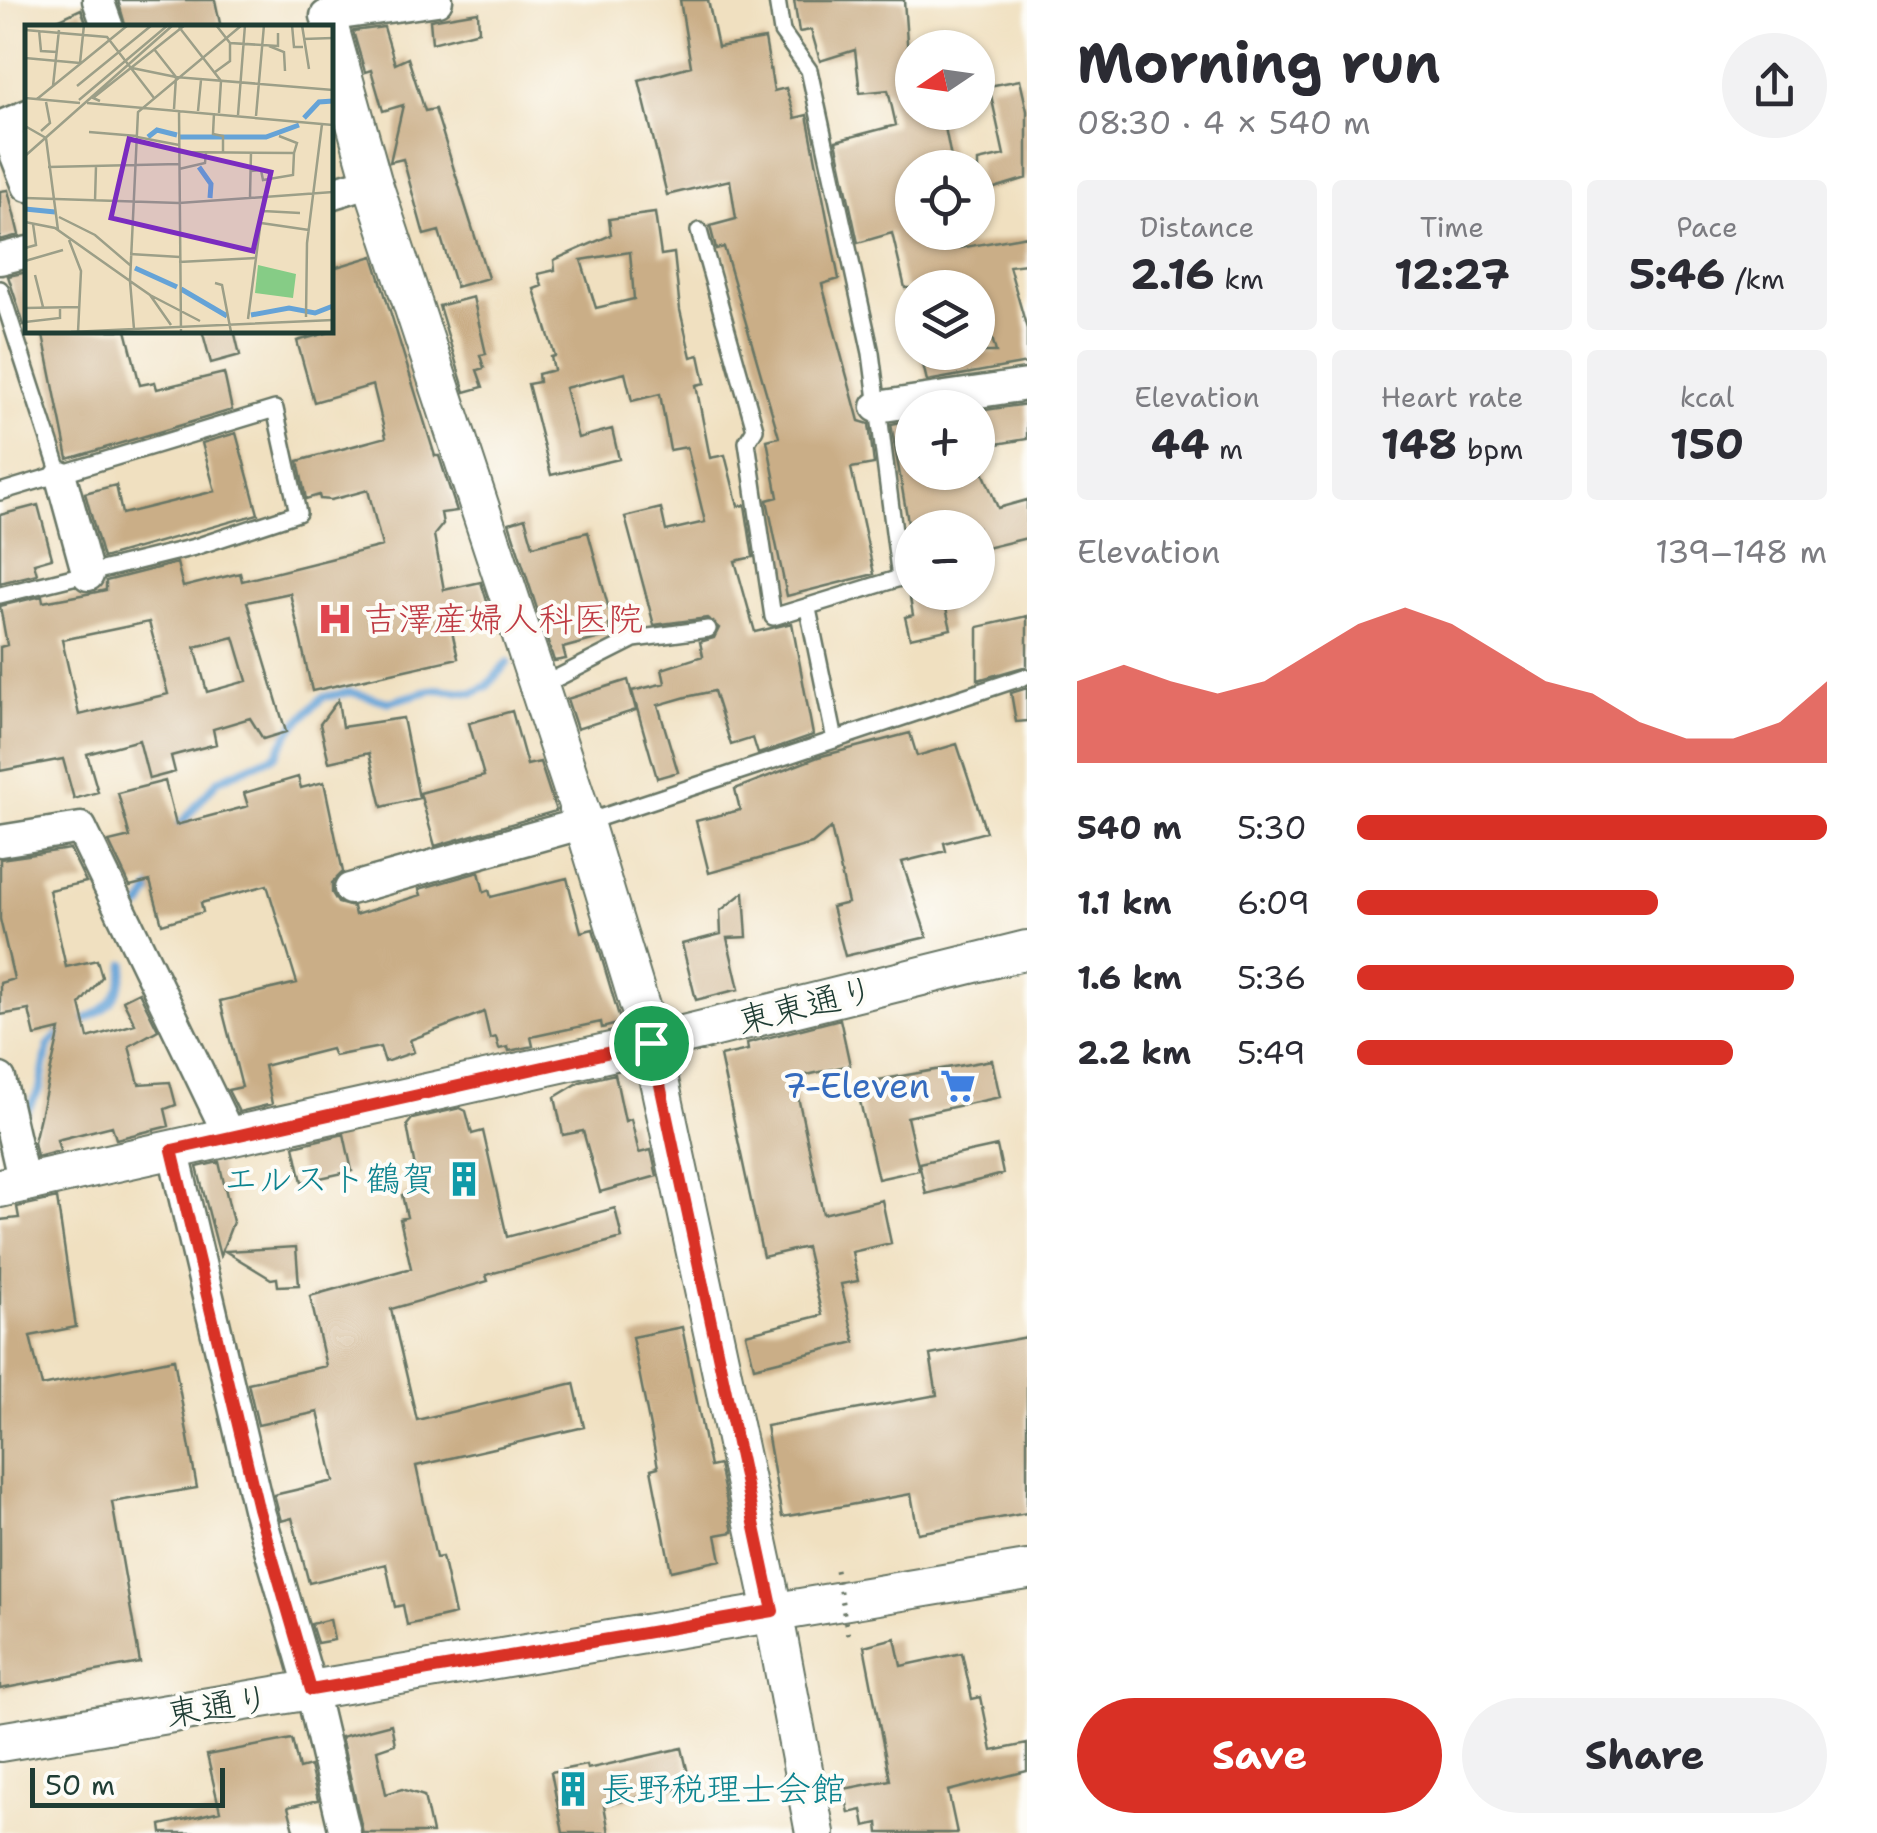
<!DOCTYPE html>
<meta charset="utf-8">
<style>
body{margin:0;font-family:"Shantell Sans","Klee One",sans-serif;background:#f2f2f3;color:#2b2b33;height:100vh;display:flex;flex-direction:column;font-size:38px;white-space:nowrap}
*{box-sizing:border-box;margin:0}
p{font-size:32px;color:#7c7c81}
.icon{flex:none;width:55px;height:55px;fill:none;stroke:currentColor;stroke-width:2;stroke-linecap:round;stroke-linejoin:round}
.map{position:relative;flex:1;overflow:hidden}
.details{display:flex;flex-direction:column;background:#fff;width:850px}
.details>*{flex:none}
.needle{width:65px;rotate:257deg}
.tools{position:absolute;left:895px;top:30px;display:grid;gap:20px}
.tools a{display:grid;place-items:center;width:100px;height:100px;border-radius:50%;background:#fff;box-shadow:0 2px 8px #0004;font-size:50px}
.scale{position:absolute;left:30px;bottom:25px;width:195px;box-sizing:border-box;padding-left:10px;border:5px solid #1f3d34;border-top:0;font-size:28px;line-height:35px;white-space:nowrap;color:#1f3d34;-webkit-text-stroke:8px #fdfcf7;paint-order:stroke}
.pin{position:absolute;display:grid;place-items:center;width:85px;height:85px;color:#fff;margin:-42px;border:5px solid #fff;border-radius:50%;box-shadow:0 2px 10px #0007}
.round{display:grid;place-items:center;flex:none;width:105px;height:105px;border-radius:52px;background:#f2f2f3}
.overview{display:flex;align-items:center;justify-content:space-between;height:170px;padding:0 50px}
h1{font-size:55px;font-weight:700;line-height:75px}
.stats{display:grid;grid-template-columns:repeat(3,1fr);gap:15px;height:170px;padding:10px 50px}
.stats div{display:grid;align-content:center;border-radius:10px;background:#f2f2f3;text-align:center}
.stats b{font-size:42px;font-weight:700}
.stats small{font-size:28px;font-weight:400}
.stats p{font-size:28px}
.chart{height:280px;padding:20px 50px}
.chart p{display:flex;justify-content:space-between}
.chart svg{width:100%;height:180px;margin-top:10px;fill:#d93025;opacity:.7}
.cta{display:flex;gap:20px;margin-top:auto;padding:20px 50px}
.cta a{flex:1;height:115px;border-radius:60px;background:#d93025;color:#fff;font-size:40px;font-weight:700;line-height:115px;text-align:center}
.cta a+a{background:#f2f2f3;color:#2b2b33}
ul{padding:0 50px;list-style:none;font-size:32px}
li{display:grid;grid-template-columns:160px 120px 1fr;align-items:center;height:75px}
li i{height:25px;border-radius:12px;background:#d93025}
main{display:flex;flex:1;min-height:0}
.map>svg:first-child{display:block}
</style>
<main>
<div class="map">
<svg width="1027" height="1833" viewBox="0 0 1027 1833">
<rect width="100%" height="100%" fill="#fdfcf7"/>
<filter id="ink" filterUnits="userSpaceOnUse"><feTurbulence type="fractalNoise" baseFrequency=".01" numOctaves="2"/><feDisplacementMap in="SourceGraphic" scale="20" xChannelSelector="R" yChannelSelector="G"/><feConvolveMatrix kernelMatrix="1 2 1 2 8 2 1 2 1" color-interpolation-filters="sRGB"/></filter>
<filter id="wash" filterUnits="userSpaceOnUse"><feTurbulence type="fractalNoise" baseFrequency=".0048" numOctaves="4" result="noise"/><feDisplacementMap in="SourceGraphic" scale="40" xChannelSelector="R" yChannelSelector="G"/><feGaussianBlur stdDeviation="2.25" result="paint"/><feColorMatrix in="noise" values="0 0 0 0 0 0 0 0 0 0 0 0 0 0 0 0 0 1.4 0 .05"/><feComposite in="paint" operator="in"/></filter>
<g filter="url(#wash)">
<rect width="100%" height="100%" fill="#f0e0c0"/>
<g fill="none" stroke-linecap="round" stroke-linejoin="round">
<path stroke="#65a3d7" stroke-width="8" d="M173 833 218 780 276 755 292 728 323 697 350 692 389 702 436 689 474 693 487 686 508 662
M130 914 142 906 155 883
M19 1124 40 1089 48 1046C77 1010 118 1025 125 964"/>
</g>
<g id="blocks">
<path fill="#caae87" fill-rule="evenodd" d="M118 0H215L221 28H126Z
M680 0H708L718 47 765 39 774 91 786 88 795 118 807 115 839 279 822 284 859 421 869 424 874 464 851 468 874 574 787 596 767 500 778 497 767 440 779 437 724 247 716 249 710 226 736 219 730 180 667 195 639 80 691 66Z
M794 0H904L912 112H942L953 168H912V232H932L937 252 1027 236V264L1009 266 1027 329V363L927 381 920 352H996L978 288H905L892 233 858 243 836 141 896 125 888 90 860 93 855 50 820 61 811 30 799 32Z
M81 9 88 28H41Z
M478 12 479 31 432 43 430 20Z
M384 27 395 64 408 58 425 111 435 109 488 278 456 287 439 231 424 235 403 159 390 162 403 105 383 111 371 70 365 72 353 31Z
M1020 80 1027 111V178L978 193V161L1004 155 989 86Z
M8 190 19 235 0 240V191Z
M655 213 661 255 674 253 680 310 691 357 699 355 705 383 696 385 710 458 725 455 738 506 745 505 753 557 735 561 755 632 792 623 813 735 758 754 753 738 731 745 714 691 686 697 658 705 678 772 657 778 632 691 665 683 662 669 703 656 700 642 714 638 719 628 707 618 654 625 625 517 661 508 666 531 705 522 687 447 670 450 660 394 632 401 625 373 565 388 578 438 612 429 619 459 551 475 528 384 539 382 538 374 554 370 551 357 555 356 534 289 542 286 538 274 555 270 554 260 611 235 609 219ZM630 252 634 299 596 308 581 260Z
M373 256 435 456H439L457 511 441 513 443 524 434 535 444 590 481 582 489 608 449 618 458 658 312 691 290 593 247 602 286 732 263 739 250 718 213 729 216 744 171 756 175 772 149 779 139 740 87 754 98 792 74 799 63 759 0 771V647L7 645 0 606 42 596 43 602 92 593 106 590V581L177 563 183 587 240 573 242 581 382 546 368 490 331 500 320 499 319 495 306 499 298 461 386 437 373 385 314 402 297 341 330 332V269ZM149 622 168 694 79 715 62 640ZM234 637 247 681 207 692 195 647Z
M28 272V325H24L8 276Z
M473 297 486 354 480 355 484 368 477 370 483 387 465 392 439 306Z
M42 330H126L140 385 155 382 157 389 224 373 232 410 68 459Z
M202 330H234L240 355 211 363Z
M1027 404V439L978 447V411Z
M908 421 912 472H983L998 508 1027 500V538L978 550V528H909L891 424Z
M236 433 258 514 103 558 85 493 116 485 122 514 215 491 202 443Z
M38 505 52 558 34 563 37 574 0 583V515Z
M525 518 533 546 588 532 613 624 609 625 611 635 563 648 566 659 554 661 509 523Z
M909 592H942L951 629 910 638 905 617 913 615Z
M1027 616V666L978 680V627Z
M628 680 636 710 577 729 567 699Z
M1027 688V721L1016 722 1011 693Z
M338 700 342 727 403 718 419 798 382 807 369 753 329 762 320 724Z
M512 711 527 765 540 762 556 811 435 846 420 793 484 776 469 723Z
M910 733 917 756 957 744 986 832 944 843 946 851 902 862 927 937 845 956 832 907 848 903 831 828 812 844 709 873 696 821 740 810 735 789 818 757Z
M298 777 301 788 324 782 343 872 332 883V893L338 903 353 907 355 915 421 895 419 889 479 872 484 892 489 890 491 897 567 878 581 932 593 929 621 1023 602 1028 601 1022 531 1037 533 1046 509 1051 508 1047 499 1049 496 1037 490 1039 484 1012 410 1040 414 1052 385 1062 380 1047 334 1056 331 1049 264 1066 272 1104 239 1112 228 1090 242 1087 220 1001 297 983 267 885 201 903 203 912 162 924 150 881 130 886 109 842 130 837 118 793 165 781 176 825 248 806 244 793Z
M70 849 86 882 49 890 66 967 97 960 102 977 80 1004 88 1038 135 1024 123 1000 139 992 158 1030 129 1046 139 1084 170 1082 176 1105 165 1109 169 1126 116 1139 112 1126 57 1140 60 1151 37 1157 34 1142 60 1030 35 1036 29 1010 0 1015V983L14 979 0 919V859Z
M744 892 747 937 727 938 739 989 696 1000 682 944 721 934 720 911Z
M840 1019 850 1065 794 1078 823 1214 882 1200 891 1243 852 1252 858 1281 841 1284 855 1342 754 1367 746 1334 822 1315 806 1247 763 1257 720 1056 748 1050 747 1043Z
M992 1060 1000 1097 907 1117 919 1170 878 1179 856 1084Z
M615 1074 625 1121 631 1119 639 1153 651 1150 657 1176 600 1192 583 1131 563 1135 555 1097 580 1082Z
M460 1108 466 1111 472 1134 483 1131 507 1237 615 1208 622 1238 486 1275 488 1281 391 1309 417 1420 574 1383 584 1427 416 1466 436 1558 442 1557 455 1614 407 1625 403 1605 395 1607 386 1564 309 1583 292 1518 281 1521 274 1495 334 1481 318 1412 258 1425 248 1383 326 1366 310 1296 411 1268 400 1219 407 1217 402 1195 419 1190 407 1125 412 1119Z
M344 1134 352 1171 302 1182 294 1146Z
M997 1146 1003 1174 926 1194 919 1163Z
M219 1162 233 1222 220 1256 197 1167Z
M57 1198 76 1327 30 1336 42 1386 174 1359 197 1488 112 1502 140 1663 0 1689V1220L19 1218 17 1207Z
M296 1247 299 1285 278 1286 277 1278 271 1279 225 1251Z
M682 1327 710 1467 719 1465 733 1532 716 1535 721 1560 671 1571 651 1469 658 1467 632 1337Z
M1027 1337V1513L918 1533 911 1494 782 1517 766 1426 937 1395 930 1355Z
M330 1619 334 1640 317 1643 311 1624Z
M895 1638 901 1666 962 1653 972 1699 981 1697 992 1751 1027 1744V1771L948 1791 957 1833H879L878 1823 865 1826 862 1810 849 1813 844 1789 890 1780 864 1646Z
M391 1724 395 1744 377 1750 386 1794 402 1789 424 1796 432 1833H363L341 1737Z
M292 1739 299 1769 310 1766 318 1800 288 1807 295 1833H162L161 1825 220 1811 207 1755Z
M682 1748 691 1786 604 1805 609 1833H563L551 1772 586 1765 587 1769Z"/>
</g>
</g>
<g filter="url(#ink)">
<use href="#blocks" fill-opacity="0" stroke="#687665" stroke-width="2.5"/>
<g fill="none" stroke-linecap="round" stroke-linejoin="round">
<defs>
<path id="service" d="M699 231 755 429 747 442 773 617 900 578 871 353 809 70 782 32 777 0
M0 289 61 477
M0 492 275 409 298 513 195 547 0 595
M808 609 835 740
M541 686 634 639 708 629
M584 823 1024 677"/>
<path id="minor" d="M98 0 108 28
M326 16 437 0
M28 115 4 125 28 186
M330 194 372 181
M0 259 28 252
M877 407 1027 385
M61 477 88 575
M0 841 81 828 229 1135
M350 889 584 823
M0 1079 24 1183
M173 1149 258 1508 311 1690 345 1833"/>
<path id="tertiary" d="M330 31 372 181 584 823 651 1043 773 1611 815 1833
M0 1188 651 1043 1027 950
M0 1742 1027 1570"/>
</defs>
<use href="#service" stroke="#687665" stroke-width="20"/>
<use href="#minor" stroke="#687665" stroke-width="35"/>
<use href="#tertiary" stroke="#687665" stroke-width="42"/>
<use href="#service" stroke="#fff" stroke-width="15"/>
<use href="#minor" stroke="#fff" stroke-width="30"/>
<use href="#tertiary" stroke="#fff" stroke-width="38"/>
<path stroke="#687665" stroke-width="5" stroke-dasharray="2.5 8" stroke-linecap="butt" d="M836 1570 848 1635"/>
</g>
</g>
<g fill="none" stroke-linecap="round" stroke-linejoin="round" filter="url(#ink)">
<defs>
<path id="route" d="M651 1043 773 1611 311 1690 258 1508 172 1150Z"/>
</defs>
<use href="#route" stroke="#fff" stroke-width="20"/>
<use href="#route" stroke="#d93025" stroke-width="12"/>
</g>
<defs>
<symbol id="hospital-bare" viewBox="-9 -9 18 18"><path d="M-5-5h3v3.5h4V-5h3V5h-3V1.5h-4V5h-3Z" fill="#e0444e" stroke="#fdfcf7" stroke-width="2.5" paint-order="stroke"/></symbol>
<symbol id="supermarket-bare" viewBox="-9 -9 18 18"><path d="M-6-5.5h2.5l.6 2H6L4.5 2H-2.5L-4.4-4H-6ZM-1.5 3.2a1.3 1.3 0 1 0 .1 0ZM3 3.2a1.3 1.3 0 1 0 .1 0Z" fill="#3f7fe0" stroke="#fdfcf7" stroke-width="2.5" paint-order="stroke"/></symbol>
<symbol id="building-bare" viewBox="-9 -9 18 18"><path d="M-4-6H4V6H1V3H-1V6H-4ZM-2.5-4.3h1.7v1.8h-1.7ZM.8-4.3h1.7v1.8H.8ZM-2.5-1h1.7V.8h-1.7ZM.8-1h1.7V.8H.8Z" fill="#0f9aa8" stroke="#fdfcf7" stroke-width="2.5" paint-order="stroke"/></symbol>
</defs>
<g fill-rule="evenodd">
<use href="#hospital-bare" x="310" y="594" width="50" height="50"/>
<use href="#supermarket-bare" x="933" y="1061" width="50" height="50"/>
<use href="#building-bare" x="439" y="1154" width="50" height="50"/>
<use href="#building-bare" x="548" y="1764" width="50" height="50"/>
</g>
<g text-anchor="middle" stroke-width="8" stroke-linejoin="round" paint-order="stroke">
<g font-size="35" fill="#be3a42" stroke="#fdfcf7" text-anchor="start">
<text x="363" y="631">吉澤産婦人科医院</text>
</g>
<g font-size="35" fill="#1f3d34" stroke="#fdfcf7">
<text transform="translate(806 1005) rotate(-14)" y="12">東東通り</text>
<text transform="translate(218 1706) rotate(-9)" y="12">東通り</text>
</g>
<g font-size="35" fill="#366cbe" stroke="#fdfcf7" text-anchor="end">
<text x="930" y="1098">7-Eleven</text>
</g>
<g font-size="35" fill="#0d838f" stroke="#fdfcf7" text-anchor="end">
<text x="436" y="1191">エルスト鶴賀</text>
<text x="601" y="1801" text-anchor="start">長野税理士会館</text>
</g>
</g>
<g transform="translate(25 25)">
<rect width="308" height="308" fill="#f0e0c0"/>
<path d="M233 240 271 249 268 273 230 268Z" fill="#86cc86"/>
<path fill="none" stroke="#65a3d7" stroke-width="5" d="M279 93 294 77 308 76M123 112 132 105 152 110M155 112H241L274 100M174 142 186 159 185 173M0 184 30 187M110 243 152 262M156 264 202 291M226 290 264 283 290 288 308 281"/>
<path fill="none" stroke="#9c9f88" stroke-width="2.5" d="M191 0 205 18 253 21V8M267 0 269 22H278M277 0 284 44M154 2 196 56 194 88M0 5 82 12 129 73M14 5 16 26 32 27M278 14 308 13M244 21 259 27 260 46M129 24 151 52M0 33 55 38M55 38 59 0M107 43 151 52M190 47 205 36V18M28 61 34 5M52 61 127 0M0 73 55 78M12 74 103 0M54 75 143 0M75 76 68 73 160 0M62 78 308 100M149 84 151 52 308 65M154 85 156 307M173 86 176 55M189 88 188 109 198 111V127M213 90 220 0M231 91 239 0M0 101 21 113 33 205M16 106 25 98 21 77M64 107 112 111M112 112 154 120M154 127 269 128 272 118 254 111M0 131 148 0M23 142 154 139M154 144 180 138 181 127M226 146 236 145 238 155 268 150 269 128M225 172 226 127M0 173 154 178 308 167M70 176 71 141M238 186 275 188M34 192 70 210 105 240M0 197 30 203 105 256 109 304 308 295M236 198 284 205M44 215 56 246 53 307M0 223 11 220 8 199M105 229 155 232M0 236 38 225M154 237 232 233M10 250 18 282M190 258 197 260 206 307M125 270 175 296M0 283 55 282M281 292 282 218 297 99M223 294 239 172M0 297 35 293V283M146 300 125 270 105 256 113 87 217 0M46 307 109 304"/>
<path fill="#7b2cbf" fill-opacity="0.15" stroke="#7b2cbf" stroke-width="5" d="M104 114 246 147 228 226 86 193Z"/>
<rect width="308" height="308" fill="none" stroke="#1f3d34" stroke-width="5"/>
</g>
</svg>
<div class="tools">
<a><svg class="needle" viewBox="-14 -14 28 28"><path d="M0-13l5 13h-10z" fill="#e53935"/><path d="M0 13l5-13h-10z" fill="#7c7c81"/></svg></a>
<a><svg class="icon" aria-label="locate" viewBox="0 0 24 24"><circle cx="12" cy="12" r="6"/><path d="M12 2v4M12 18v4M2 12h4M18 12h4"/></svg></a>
<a><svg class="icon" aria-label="layers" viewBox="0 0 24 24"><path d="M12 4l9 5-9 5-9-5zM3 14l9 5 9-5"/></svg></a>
<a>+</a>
<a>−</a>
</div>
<div class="scale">50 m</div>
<div class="pin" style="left:651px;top:1043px;background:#1e9e55"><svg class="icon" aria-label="arrive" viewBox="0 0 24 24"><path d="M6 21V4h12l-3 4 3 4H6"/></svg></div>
</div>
<section class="details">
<div class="overview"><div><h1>Morning run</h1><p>08:30 · 4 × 540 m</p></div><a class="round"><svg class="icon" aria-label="share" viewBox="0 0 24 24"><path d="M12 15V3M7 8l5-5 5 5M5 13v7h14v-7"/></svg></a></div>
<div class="stats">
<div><p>Distance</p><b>2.16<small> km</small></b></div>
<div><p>Time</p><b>12:27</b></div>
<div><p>Pace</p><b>5:46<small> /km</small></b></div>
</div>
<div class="stats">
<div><p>Elevation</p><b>44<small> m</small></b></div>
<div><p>Heart rate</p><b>148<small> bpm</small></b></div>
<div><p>kcal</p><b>150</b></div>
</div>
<div class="chart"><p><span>Elevation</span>139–148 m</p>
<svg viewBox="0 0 160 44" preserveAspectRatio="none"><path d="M0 44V24L10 20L20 24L30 27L40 24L50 17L60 10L70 6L80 10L90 17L100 24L110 27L120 34L130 38L140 38L150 34L160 24V44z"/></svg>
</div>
<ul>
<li><b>540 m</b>5:30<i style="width:100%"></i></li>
<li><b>1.1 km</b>6:09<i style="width:64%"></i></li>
<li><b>1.6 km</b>5:36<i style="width:93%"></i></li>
<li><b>2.2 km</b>5:49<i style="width:80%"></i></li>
</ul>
<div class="cta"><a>Save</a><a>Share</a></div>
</section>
</main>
